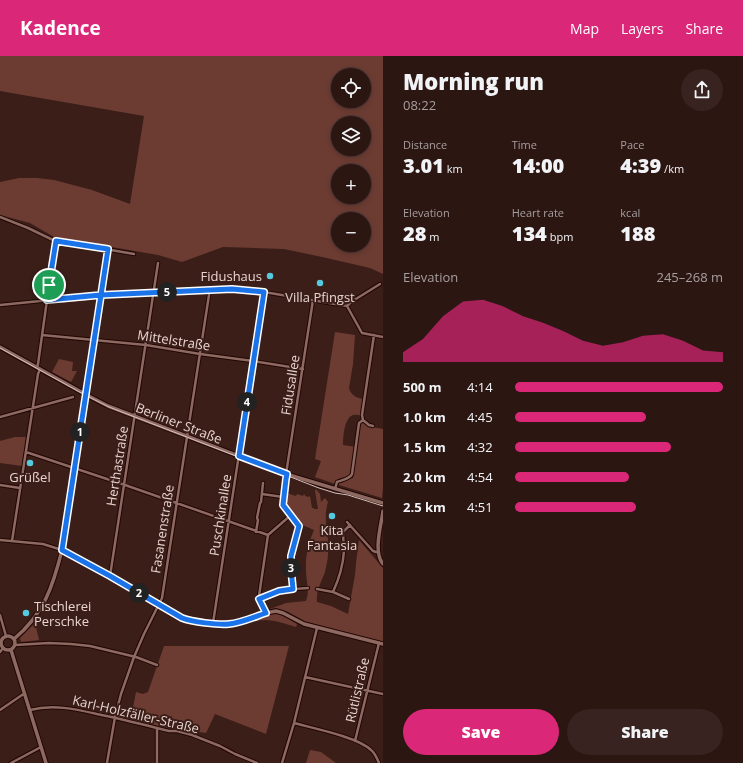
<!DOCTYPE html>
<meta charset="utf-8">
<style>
body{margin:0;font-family:"Open Sans",sans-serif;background:#382320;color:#f1f3f6;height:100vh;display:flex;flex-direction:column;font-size:15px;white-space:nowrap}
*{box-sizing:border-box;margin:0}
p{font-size:13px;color:#a69f9f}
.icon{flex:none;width:22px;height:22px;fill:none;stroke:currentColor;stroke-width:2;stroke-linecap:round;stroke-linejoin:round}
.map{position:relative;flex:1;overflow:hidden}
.side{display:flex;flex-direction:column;background:#2c1612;width:360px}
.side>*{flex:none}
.controls{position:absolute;left:331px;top:12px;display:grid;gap:8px}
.controls a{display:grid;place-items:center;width:40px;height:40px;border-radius:50%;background:#2c1612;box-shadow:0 2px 6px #0003,0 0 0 1px #483532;font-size:20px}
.pin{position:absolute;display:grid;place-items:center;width:34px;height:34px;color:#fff;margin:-17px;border:2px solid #fff;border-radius:50%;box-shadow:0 1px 4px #0007}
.km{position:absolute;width:20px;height:20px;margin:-10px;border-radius:50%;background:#222;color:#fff;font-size:11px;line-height:20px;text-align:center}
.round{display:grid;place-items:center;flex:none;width:42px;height:42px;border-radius:21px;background:#382320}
.summary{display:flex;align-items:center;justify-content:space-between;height:68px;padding:0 20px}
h1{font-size:22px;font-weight:800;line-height:30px}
.stats{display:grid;grid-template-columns:repeat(3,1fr);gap:6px;height:68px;padding:4px 20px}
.stats div{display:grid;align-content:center}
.stats b{font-size:20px;font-weight:800}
.stats small{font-size:11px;font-weight:400}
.stats p{font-size:11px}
.chart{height:112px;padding:8px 20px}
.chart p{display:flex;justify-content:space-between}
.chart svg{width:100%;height:72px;margin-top:4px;fill:#db2777;opacity:.7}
.primary-button{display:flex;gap:8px;margin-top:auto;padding:8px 20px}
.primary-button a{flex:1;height:46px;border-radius:24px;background:#db2777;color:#fff;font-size:16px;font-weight:800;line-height:46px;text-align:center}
.primary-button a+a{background:#382320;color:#f1f3f6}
ul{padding:0 20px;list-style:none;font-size:13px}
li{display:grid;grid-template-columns:64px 48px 1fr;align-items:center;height:30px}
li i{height:10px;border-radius:5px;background:#db2777}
header{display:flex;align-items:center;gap:24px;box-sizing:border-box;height:56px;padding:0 20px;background:#db2777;color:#fff}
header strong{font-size:19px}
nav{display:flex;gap:22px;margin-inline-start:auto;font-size:14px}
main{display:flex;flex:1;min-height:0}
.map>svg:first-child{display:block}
</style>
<header>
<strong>Kadence</strong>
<nav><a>Map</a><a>Layers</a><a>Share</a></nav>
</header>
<main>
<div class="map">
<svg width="383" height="707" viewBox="0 0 383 707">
<rect width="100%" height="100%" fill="#3b1e18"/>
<path fill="#6c3c33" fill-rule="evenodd" d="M0 0H383V218L370 212 322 201 284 193 223 191 182 206 158 199 54 181 30 167 0 159V126L19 122H37L54 124 92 134 130 148 144 60 0 35ZM338 19H364V45H338ZM338 67H364V93H338ZM338 115H364V141H338ZM338 163H364V189H338Z
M335 276 355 279 353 308 349 332C351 339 356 342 363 343L361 360C357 359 354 358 351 360 344 365 343 382 343 389L356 391 351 419 338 423 335 428 315 421 321 405 315 403Z
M59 303 73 306 72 315H77L71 326 52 316Z
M363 366 368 370 383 373V432L382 442 339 429V427L353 422 360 369Z
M15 381H26L22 410 0 407V385Z
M316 433 320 438 321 446 325 442 328 446C322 466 330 478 328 498 328 504 326 510 325 516 321 527 316 534 317 546L331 550 348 558 355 519 356 507 359 484 383 512V586L306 566 288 556 276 552 267 554 286 547 306 545C310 534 306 525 306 514 305 500 309 486 314 474L300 468 285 448 286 437 296 440 297 438 303 440 304 438 305 439V440L309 441 310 440 312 452H314V453H318L315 435Z
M274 557 284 560 297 568 296 571C286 568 276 564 265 564 257 564 251 567 243 566Z
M35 567 39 584 21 586 20 582Z
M164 590H289L266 678 215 658 206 677 156 670 131 662 136 636 143 638 148 636Z
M310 694 321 696 336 707H306Z"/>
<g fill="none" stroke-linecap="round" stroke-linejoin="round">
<defs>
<path id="minor" d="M0 161 28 172 53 184 134 198
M0 249 101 239 232 233 264 236 347 250 351 246 380 228
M347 250 362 277 383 281
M42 279 146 289 200 298 253 305 303 313
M37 311 38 308 47 244 56 185
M85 338 108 193
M0 361 73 341
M373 370 369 369 363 364 362 359 374 279
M26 396 125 429 268 479
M286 418 313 244
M0 429 20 432
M335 433 337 426C342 424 350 423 352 418L359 367 363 364
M262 438 283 441
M291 459 299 470C297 477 294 484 293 491 290 505 291 519 293 533
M347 466 373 495 376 496H378
M256 476 258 464 257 462 260 447 261 446 263 427
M0 484 43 488 62 494
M12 485 38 318 40 313
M110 520 158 207
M317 533 333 536 349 543
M333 536C339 523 343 510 344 495 344 489 343 482 343 476L350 469
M259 543C277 535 289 533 308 532
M266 557 259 540 268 479 291 459 283 449 282 447 287 418
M0 559 6 580
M213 567 264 236
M0 585H1
M15 589 49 587 71 588 90 590 136 601 157 609
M0 596 3 592
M305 621 383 638
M0 654 22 639 25 638
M30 654C53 648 75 653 97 658 122 663 145 669 169 675H177L192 679 220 690 235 698 257 707
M294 667C312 672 358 681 371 694 375 697 377 702 379 707
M157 672V707
M355 685 379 587
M11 707 41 691
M107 707 115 661 121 638 134 601 144 578 162 542 209 239V234
M282 707 294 667 317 572"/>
<path id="tertiary" d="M0 291 85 338 108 350 286 418 383 447
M383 455C381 470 373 496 383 508
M62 494 110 520 182 562 189 565 228 568 237 566 266 557 276 555 283 557 304 568 383 588
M1 587a7 7 0 1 1 14 0a7 7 0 1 1-14 0Z
M14 583C44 558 53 530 62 494L85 338
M11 594 46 707"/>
</defs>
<use href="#minor" stroke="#210603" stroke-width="4.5"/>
<use href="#tertiary" stroke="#210603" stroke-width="5.5"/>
<use href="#minor" stroke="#8d6961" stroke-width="2.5"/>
<use href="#tertiary" stroke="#8d6961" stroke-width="3.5"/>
<path stroke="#d7c2bd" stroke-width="1" d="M0 292 85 339 109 351 306 427 319 432 335 437 348 439 383 450"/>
</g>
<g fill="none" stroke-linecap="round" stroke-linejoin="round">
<defs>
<path id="route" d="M49 229 47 244 101 239 62 494 110 520 182 562C192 566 218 569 229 568 241 567 254 561 266 557L259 543 279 535 293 533 291 513V500L299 470 283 449 286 423 287 418 239 400 264 236 232 233 101 239 108 193 56 185 49 229"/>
</defs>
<use href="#route" stroke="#fff" stroke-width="8"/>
<use href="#route" stroke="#1a73e8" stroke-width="5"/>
</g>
<g fill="#55cadf" stroke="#3b1e18" stroke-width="1.5">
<circle cx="270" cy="220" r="4"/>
<circle cx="320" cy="227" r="4"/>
<circle cx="30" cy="407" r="4"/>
<circle cx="332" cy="460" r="4"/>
<circle cx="26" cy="557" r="4"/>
</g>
<g text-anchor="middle" stroke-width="4" stroke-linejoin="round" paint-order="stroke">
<g font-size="13" fill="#e9d5d0" stroke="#3b1e18">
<text x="262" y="225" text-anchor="end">Fidushaus</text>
<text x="320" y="246">Villa Pfingst</text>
<text x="30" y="426">Grüßel</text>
<text x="332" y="479">Kita<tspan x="332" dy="15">Fantasia</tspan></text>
<text x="34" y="555" text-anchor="start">Tischlerei<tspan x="34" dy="15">Perschke</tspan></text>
</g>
<g font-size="13" fill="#e9d5d0" stroke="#3b1e18">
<text transform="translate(174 284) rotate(9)" y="5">Mittelstraße</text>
<text transform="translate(290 329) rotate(-81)" y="5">Fidusallee</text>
<text transform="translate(179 367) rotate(21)" y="5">Berliner Straße</text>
<text transform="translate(117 410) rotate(-81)" y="5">Herthastraße</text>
<text transform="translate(220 459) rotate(-81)" y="5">Puschkinallee</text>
<text transform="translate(162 473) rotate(-81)" y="5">Fasanenstraße</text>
<text transform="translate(357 634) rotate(-77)" y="5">Rütlistraße</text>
<text transform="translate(136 658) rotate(13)" y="5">Karl-Holzfäller-Straße</text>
</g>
</g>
</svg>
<div class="controls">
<a><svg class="icon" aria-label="locate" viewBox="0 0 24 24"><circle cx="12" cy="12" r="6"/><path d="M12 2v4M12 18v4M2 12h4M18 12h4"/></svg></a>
<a><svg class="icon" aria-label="layers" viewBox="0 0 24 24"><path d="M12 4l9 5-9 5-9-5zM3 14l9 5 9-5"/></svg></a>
<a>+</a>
<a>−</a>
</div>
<div class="pin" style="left:49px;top:229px;background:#1e9e55"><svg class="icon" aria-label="arrive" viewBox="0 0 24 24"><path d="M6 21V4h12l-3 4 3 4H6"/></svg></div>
<b class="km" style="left:80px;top:376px">1</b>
<b class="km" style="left:139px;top:537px">2</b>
<b class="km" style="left:291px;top:512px">3</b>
<b class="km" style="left:247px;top:346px">4</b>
<b class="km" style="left:167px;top:236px">5</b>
</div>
<section class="side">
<div class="summary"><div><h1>Morning run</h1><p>08:22</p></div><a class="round"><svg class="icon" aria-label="share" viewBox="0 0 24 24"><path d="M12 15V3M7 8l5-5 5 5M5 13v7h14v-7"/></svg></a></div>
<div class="stats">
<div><p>Distance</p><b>3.01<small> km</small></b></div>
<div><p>Time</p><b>14:00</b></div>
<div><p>Pace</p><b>4:39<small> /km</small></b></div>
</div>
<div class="stats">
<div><p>Elevation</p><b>28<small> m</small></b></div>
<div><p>Heart rate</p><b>134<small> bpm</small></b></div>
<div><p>kcal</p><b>188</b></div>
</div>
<div class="chart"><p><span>Elevation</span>245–268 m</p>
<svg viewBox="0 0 160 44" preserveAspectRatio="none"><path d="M0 44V38L10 30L20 16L30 7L40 6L50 10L60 16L70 20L80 25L90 31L100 34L110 32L120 28L130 27L140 31L150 37L160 38V44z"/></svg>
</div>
<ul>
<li><b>500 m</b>4:14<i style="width:100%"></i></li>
<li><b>1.0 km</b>4:45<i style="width:63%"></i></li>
<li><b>1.5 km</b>4:32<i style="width:75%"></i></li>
<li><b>2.0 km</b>4:54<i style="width:55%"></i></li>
<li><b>2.5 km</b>4:51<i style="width:58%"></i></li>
</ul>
<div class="primary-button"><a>Save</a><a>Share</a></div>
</section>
</main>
